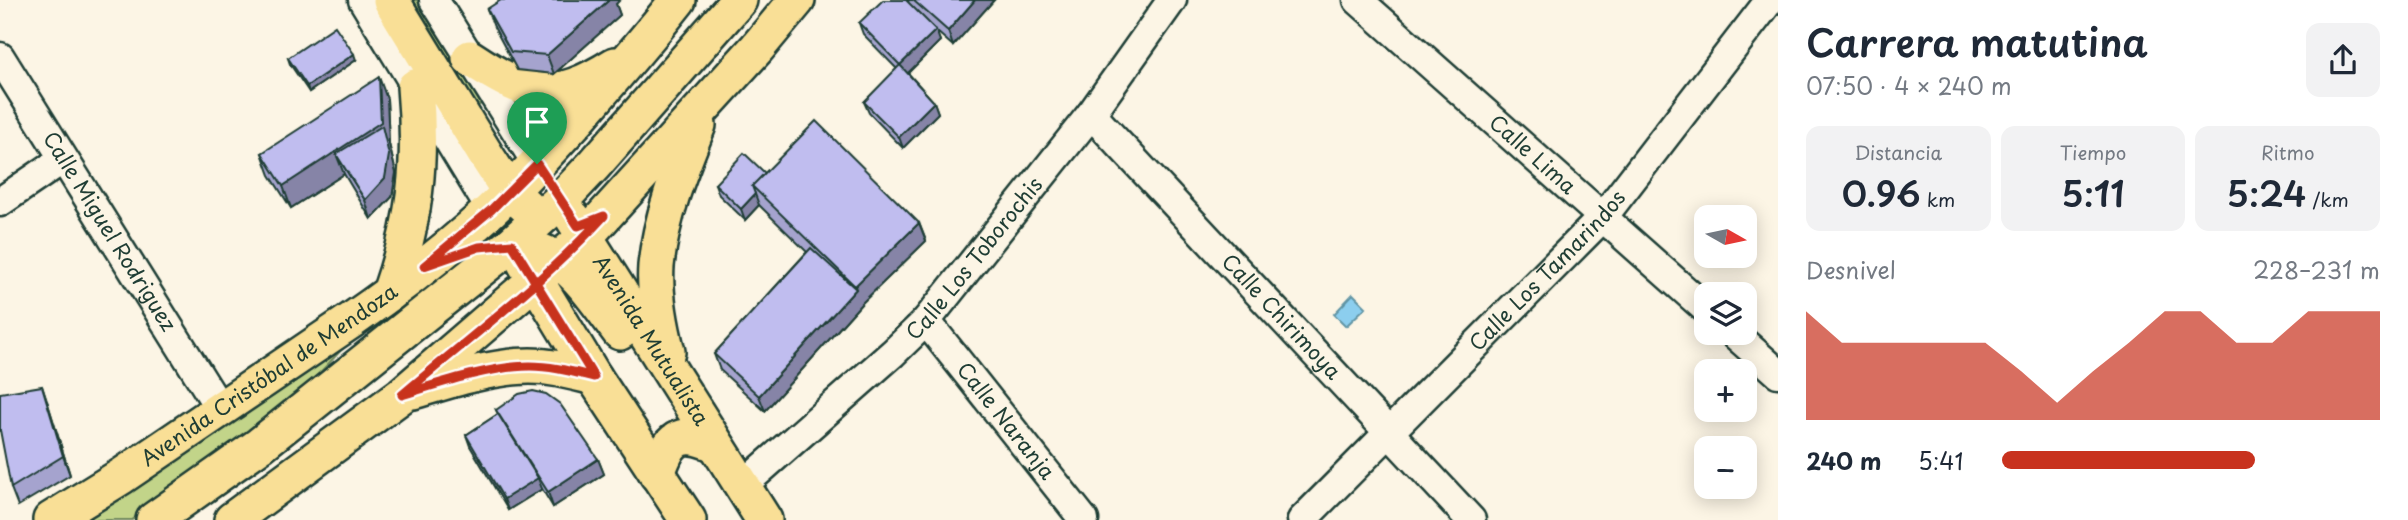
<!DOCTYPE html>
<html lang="es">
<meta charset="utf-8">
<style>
body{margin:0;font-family:"Playpen Sans",sans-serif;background:#f2f2f3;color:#1f2937;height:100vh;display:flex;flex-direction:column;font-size:26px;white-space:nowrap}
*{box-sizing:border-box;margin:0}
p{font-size:23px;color:#747a83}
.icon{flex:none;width:38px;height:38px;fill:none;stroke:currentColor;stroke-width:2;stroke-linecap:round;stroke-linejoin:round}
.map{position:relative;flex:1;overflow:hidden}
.panel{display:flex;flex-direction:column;background:#fff;width:630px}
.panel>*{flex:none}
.needle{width:46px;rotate:99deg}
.tools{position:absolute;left:1694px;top:205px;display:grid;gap:14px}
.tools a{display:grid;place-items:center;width:63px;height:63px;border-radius:14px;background:#fff;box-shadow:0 4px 18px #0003;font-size:35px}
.pin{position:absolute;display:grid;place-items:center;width:60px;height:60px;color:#fff;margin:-72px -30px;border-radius:50% 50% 50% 0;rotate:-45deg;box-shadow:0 0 7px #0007}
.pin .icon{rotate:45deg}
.round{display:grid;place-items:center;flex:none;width:74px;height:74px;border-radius:14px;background:#f2f2f3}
.headline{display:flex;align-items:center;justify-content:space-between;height:119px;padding:0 28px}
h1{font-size:38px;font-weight:600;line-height:52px}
.stats{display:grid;grid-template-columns:repeat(3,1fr);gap:10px;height:119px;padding:7px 28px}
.stats div{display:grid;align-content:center;border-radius:14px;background:#f2f2f3;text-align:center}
.stats b{font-size:35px;font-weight:600}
.stats small{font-size:19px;font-weight:400}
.stats p{font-size:19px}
.chart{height:196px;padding:14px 28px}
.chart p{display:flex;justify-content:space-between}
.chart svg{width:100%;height:126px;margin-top:7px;fill:#c8321e;opacity:.7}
ul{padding:0 28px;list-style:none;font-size:23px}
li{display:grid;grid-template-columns:112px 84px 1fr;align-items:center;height:52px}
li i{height:18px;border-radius:9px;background:#c8321e}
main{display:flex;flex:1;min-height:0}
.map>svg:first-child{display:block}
</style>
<main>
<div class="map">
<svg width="1778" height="520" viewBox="0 0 1778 520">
<rect width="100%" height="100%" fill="#fcf5e5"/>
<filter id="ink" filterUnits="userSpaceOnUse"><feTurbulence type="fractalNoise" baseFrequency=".0143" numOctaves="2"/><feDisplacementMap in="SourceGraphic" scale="14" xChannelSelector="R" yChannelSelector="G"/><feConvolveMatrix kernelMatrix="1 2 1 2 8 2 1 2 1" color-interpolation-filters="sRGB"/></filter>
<g filter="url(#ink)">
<path fill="#c2d489" stroke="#70885e" stroke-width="2" d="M401 0H417L481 104 468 112Z
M347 344 273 422 132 520H83Z"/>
<path fill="#8cceee" stroke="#6094a4" stroke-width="2" d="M1353 294 1366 307 1346 326 1334 314Z"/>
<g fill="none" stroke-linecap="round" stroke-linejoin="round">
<defs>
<g id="minor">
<path d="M363 0 491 210"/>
<path d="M434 0 537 164"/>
<path id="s1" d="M1358 0 1706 309"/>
<path id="s2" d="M0 57 220 409"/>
<path id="s3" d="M1091 114 1471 520"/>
<path d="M0 202 63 159"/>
<path id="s4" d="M926 321 1084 520"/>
<path d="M1732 332 1778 373"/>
<path id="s5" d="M742 486 893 353 926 321 1091 114 1172 0"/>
<path id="s6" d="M1302 520 1603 217 1770 0"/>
</g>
<g id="major">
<path d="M391 0 487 157 509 191 526 206"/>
<path d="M470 58C529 97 553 104 615 65"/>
<path id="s7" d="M573 218 764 520"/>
<path d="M540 251C573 262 600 306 620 332"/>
<path d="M525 263 594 377 688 520"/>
<path d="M390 293C415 221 422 164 415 87"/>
<path d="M667 352C660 324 654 295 656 266 661 216 680 170 698 125"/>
<path d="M413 391C449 380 493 366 530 366 553 366 573 372 594 377"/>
<path d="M657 474C669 439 678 428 715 444"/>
<path id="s8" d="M51 520 122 476 352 320C400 287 447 250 490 211 520 183 547 152 575 122 610 82 645 42 678 0"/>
<path d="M154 520 260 445 512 244 561 200 594 165 739 0"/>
<path d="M232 520 402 395 584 238 757 48 797 0"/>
</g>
</defs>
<use href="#minor" stroke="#1f3d34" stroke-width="33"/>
<use href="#major" stroke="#1f3d34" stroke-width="40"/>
<use href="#minor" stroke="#fcf5e5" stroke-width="28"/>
<use href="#major" stroke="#f9df96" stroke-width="35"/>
</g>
<path fill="#a5a3ce" stroke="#1f3d34" stroke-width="2" d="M907 0H994L953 46 936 31 940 41 908 73 934 102 938 113 903 148 869 113 864 102 897 69 863 34 859 23 908 1Z
M616 4 620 15 554 74 517 70 494 27 487 9Z
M288 58 356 60 309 92 290 64Z
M387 99 389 144 396 173 392 197 371 219 344 174 291 208 270 175 262 153Z
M765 173 919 223 926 241 861 304 765 411 720 370 714 354 807 252 759 205 745 220 719 195 715 184Z
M48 404 70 475 18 506 11 488Z
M496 410 598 459 604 474 553 507 542 489 508 510 470 446 466 435 498 414Z"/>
<path fill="#8684a7" stroke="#1f3d34" stroke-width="2" d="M609 0H620L616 4 620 15 554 74 547 55Z
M975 0H994L953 46 948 31Z
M936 30 940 41 904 77 900 65Z
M354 54 356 60 309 92 307 86Z
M379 77 387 99 389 144 396 173 392 197 371 219 365 200 336 154 344 174 291 208 283 186Z
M934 102 938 113 903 148 899 137Z
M755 194 759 205 745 220 741 209Z
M919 223 926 241 861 304 765 411 759 396 856 289 855 286Z
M42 386 48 404 70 475 63 456Z
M598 459 604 474 553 507 548 492Z
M538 478 542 489 508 510 504 499Z"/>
<path fill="#c0bdef" stroke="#1f3d34" stroke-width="2" d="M501 0H609L547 55 511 52 487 9Z
M883 0H906L936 30 900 65 859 23Z
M913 0H975L948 31Z
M335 26 354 54 307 86 288 58Z
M900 65 934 102 899 137 864 102Z
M379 77 381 122 283 186 262 153Z
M816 121 919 223 855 286 752 186Z
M382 126 389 155 385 178 365 200 336 154Z
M744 153 765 173 752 186 755 194 741 209 715 184Z
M811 248 856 289 759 396 714 354Z
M42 386 63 456 11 488 0 430V393Z
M533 391 546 394 560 404 598 459 548 492 496 410 519 394Z
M498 414 538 478 504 499 466 435Z"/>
</g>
<g fill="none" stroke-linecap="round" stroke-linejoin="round" filter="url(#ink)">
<defs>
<path id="route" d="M537 164 491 210 424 266 479 247 512 244 594 377C573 372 552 366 530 366 491 366 440 383 402 395 470 337 544 282 604 216L578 226 537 164"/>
</defs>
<use href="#route" stroke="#fff" stroke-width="14"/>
<use href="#route" stroke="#c8321e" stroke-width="9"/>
</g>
<g text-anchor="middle" stroke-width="5" stroke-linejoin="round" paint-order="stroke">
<g font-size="21" fill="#1f3d34" stroke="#fcf5e5">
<text dy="7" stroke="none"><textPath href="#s1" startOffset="233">Calle Lima</textPath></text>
<text dy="7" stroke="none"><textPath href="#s2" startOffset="206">Calle Miguel Rodriguez</textPath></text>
<text dy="7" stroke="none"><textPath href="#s5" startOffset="326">Calle Los Toborochis</textPath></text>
<text dy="7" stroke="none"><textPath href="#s6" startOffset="350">Calle Los Tamarindos</textPath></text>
<text dy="7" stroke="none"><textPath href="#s3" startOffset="278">Calle Chirimoya</textPath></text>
<text dy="7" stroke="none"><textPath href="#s7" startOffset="145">Avenida Mutualista</textPath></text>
<text dy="7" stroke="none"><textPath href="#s8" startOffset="262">Avenida Cristóbal de Mendoza</textPath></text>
<text dy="7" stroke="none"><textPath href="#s4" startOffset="128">Calle Naranja</textPath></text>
</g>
</g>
</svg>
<div class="tools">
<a><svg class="needle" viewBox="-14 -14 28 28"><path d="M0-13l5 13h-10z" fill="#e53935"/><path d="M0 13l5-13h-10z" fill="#747a83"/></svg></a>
<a><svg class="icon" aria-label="layers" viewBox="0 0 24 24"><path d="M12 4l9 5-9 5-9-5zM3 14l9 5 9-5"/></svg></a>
<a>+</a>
<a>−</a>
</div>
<div class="pin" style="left:537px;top:164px;background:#1e9e55"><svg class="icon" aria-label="arrive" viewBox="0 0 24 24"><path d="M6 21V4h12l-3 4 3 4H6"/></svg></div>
</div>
<section class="panel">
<div class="headline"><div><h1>Carrera matutina</h1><p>07:50 · 4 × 240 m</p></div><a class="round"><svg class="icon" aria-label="share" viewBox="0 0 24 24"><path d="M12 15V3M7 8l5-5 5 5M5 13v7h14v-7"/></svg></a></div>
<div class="stats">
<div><p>Distancia</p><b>0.96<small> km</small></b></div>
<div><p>Tiempo</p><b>5:11</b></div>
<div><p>Ritmo</p><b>5:24<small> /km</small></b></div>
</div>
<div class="chart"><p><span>Desnivel</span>228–231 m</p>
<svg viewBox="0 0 160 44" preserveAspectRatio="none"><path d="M0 44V6L10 17L20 17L30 17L40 17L50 17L60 27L70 38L80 27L90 17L100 6L110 6L120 17L130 17L140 6L150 6L160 6V44z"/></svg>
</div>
<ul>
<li><b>240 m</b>5:41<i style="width:67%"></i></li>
</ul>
</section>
</main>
